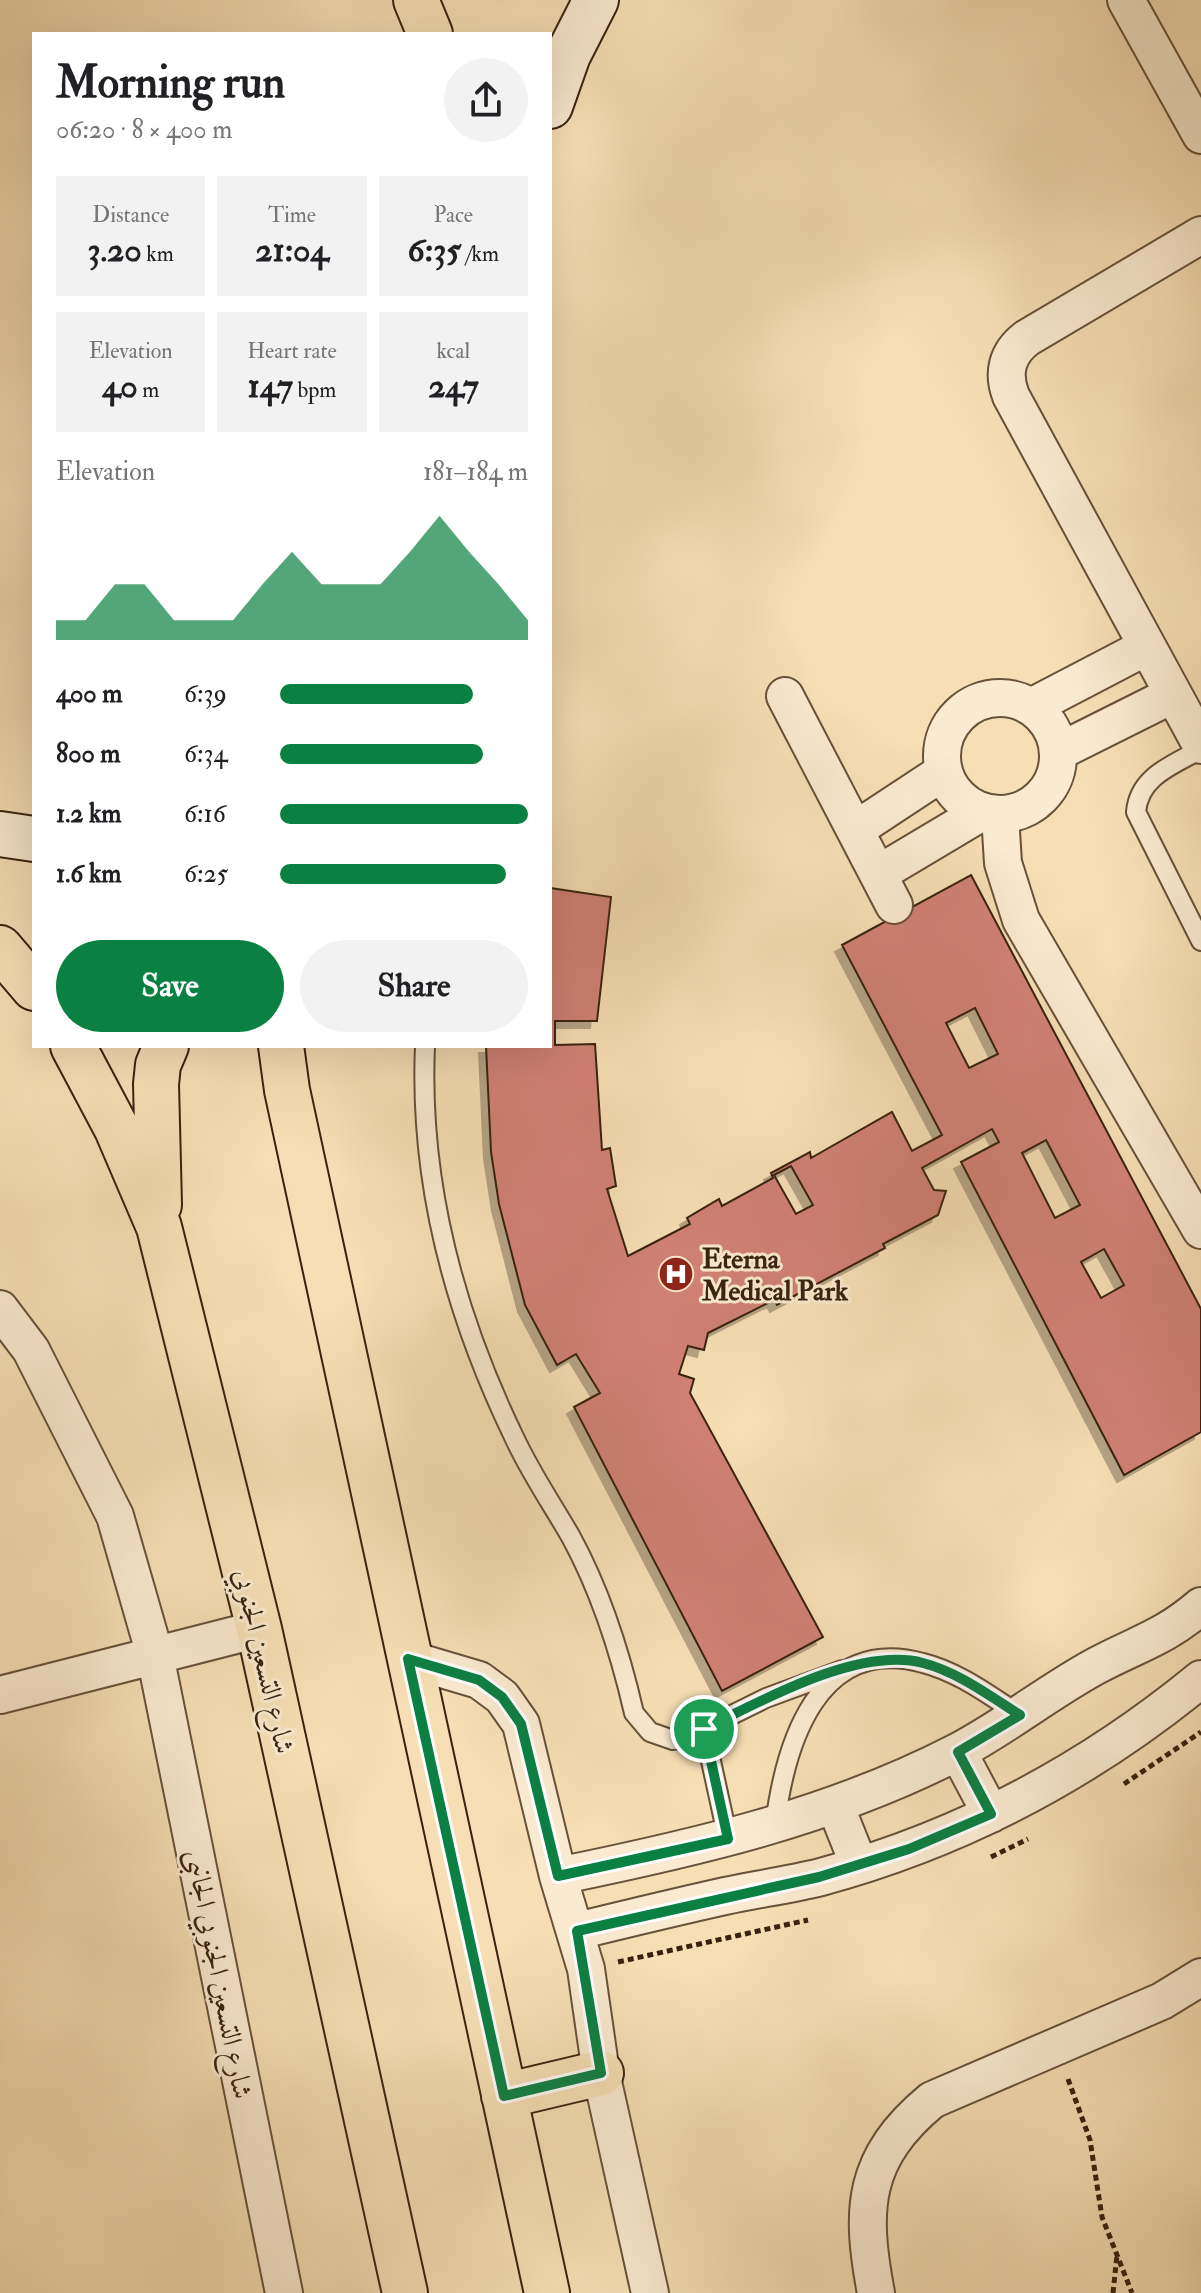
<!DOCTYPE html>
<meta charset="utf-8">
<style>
body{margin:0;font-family:"IM FELL Double Pica",Amiri,serif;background:#f2f2f2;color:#202124;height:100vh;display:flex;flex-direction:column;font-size:30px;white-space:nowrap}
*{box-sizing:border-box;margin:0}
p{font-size:26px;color:#757577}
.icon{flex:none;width:44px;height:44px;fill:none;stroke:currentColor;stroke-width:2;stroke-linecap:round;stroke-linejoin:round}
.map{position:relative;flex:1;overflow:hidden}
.details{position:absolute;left:32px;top:32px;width:520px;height:1016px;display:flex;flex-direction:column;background:#fff;border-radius:0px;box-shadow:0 8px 32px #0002}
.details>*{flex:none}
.pin{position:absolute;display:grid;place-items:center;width:68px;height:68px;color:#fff;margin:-34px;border:4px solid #fff;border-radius:50%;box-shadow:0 2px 8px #0007}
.round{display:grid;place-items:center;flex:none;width:84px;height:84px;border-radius:42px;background:#f2f2f2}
.headline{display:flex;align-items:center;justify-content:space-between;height:136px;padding:0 24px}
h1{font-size:44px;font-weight:700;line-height:60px}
.stats{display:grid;grid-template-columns:repeat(3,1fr);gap:12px;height:136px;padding:8px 24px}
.stats div{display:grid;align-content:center;border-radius:0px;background:#f2f2f2;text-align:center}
.stats b{font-size:34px;font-weight:700}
.stats small{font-size:22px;font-weight:400}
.stats p{font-size:22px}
.chart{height:224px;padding:16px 24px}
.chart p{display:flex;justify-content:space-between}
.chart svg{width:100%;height:144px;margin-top:8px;fill:#0b8043;opacity:.7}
.cta{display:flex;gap:16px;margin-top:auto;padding:16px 24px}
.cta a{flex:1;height:92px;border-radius:48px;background:#0b8043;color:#fff;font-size:32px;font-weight:700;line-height:92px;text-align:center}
.cta a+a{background:#f2f2f2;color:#202124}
ul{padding:0 24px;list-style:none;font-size:26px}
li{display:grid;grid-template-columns:128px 96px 1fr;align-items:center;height:60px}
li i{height:20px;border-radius:10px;background:#0b8043}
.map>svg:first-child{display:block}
</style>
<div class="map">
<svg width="1201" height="2293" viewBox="0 0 1201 2293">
<defs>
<filter id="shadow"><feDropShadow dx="-7" dy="7" stdDeviation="0" flood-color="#0004"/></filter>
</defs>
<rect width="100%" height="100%" fill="#f7deb5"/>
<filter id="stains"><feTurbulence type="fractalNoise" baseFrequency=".0025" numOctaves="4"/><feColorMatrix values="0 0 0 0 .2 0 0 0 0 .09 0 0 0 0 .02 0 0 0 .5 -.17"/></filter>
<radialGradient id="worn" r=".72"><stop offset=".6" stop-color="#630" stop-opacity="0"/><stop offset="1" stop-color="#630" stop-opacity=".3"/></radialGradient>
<path fill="#d18174" stroke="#392210" stroke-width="2" fill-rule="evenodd" filter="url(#shadow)" d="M971 875 1201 1309V1432L1124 1475 961 1162 999 1142 992 1129 922 1168 934 1190 946 1191 938 1215 883 1244 885 1248 777 1305 774 1300 708 1333 704 1350 688 1346 679 1374 694 1379 690 1393 823 1637 722 1691 574 1407 600 1393 576 1354 557 1365 525 1305 499 1204 491 1152 486 1046H550V888L611 897 597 1021H555V1045L595 1044 602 1150 610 1148 616 1186 607 1189 628 1256 690 1224 687 1218 719 1199 722 1206 773 1178 771 1173 810 1152 811 1158 892 1112 912 1151 942 1135 842 945ZM975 1008 998 1054 969 1068 946 1023ZM1046 1140 1080 1205 1055 1218 1022 1153ZM791 1166 813 1205 796 1214 774 1175ZM1104 1249 1124 1285 1101 1298 1081 1262Z"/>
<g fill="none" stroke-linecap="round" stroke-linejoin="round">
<defs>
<path id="lane" d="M1201 749C1173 765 1139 776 1136 812L1201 941
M425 1046C419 1182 455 1315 514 1437 530 1472 552 1504 571 1537 601 1592 620 1652 634 1713L650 1732 673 1740 685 1738 766 1698 842 1670
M704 1729 728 1839
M775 1825C785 1744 818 1634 923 1663 959 1672 990 1696 1020 1715"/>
<path id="street" d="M1126 0 1201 135
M1201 235 1027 338C1007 353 1002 373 1011 396L1201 745
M785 696 894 905
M942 756a58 58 0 1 1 116 0a58 58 0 1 1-116 0Z
M1031 707 1146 647
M1058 752 1172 695
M1000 815 1003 863 1021 920 1201 1230
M855 830 943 772
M878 874 982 812
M0 1309 31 1350 115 1516 155 1655 284 2293
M408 1659 479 1680 502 1697 521 1724 558 1876 586 1969 601 2073 650 2293
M0 1695 259 1629
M958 1752 991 1814
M835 1805 859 1865
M558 1876C695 1848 831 1817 957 1752 1005 1727 1048 1692 1096 1666 1137 1644 1164 1638 1201 1606
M577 1931C626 1919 676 1907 725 1896 757 1889 789 1885 821 1877 961 1839 1089 1771 1201 1679
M876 2293C860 2209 862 2158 932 2100L1162 2001 1201 1977"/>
<path id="secondary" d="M550 106 568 55 596 0
M0 834 34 839"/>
<path id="primary" d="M416 0 430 34
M0 948 34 988
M73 1046 117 1129 159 1227 259 1629 405 2293
M281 1046 287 1090 547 2293
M159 1205 156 1084 158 1065 166 1046
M504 2096 601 2073"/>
</defs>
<use href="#lane" stroke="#685139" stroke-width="22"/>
<use href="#street" stroke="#685139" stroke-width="40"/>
<use href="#secondary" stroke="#392210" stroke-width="48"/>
<use href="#primary" stroke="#392210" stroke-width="48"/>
<path stroke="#392210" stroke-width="5" stroke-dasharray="6 4" stroke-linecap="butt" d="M1124 1784 1201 1732
M991 1857 1028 1839
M618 1962 808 1920
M1068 2079 1090 2140 1102 2217 1132 2293
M1113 2293 1117 2255"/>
<use href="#lane" stroke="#faeacf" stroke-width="18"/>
<use href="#street" stroke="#faeacf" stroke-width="36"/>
<use href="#secondary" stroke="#faeacf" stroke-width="44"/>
<use href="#primary" stroke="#f7deb5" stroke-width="44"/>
</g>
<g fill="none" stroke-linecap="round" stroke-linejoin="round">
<defs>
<path id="route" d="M408 1659 479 1680 502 1697 521 1724 558 1876 728 1839 704 1729C761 1701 859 1646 923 1663 958 1672 990 1696 1020 1715L958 1752 991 1814 909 1849 819 1877 577 1931 601 2073 504 2096Z"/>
</defs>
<use href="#route" stroke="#fff" stroke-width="16"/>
<use href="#route" stroke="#0b8043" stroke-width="10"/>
</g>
<defs>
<symbol id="hospital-disc" viewBox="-11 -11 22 22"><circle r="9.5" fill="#8f2418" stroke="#faeacf"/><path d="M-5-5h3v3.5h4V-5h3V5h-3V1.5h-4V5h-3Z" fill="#fff"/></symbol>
</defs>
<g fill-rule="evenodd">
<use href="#hospital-disc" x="656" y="1254" width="40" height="40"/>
</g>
<g text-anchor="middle" stroke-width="6" stroke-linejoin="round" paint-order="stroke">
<g font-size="28" font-weight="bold" fill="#392210" stroke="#faeacf" text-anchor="start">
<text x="702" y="1268">Eterna<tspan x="702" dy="32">Medical Park</tspan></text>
</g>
<g font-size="28" fill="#392210" stroke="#faeacf">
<text transform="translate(265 1661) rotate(77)" y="10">شارع التسعين الجنوبي</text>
<text transform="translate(220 1974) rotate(79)" y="10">شارع التسعين الجنوبي الجانبى</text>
</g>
</g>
<rect width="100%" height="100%" filter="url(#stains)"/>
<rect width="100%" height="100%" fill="url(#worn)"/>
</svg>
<div class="pin" style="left:704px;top:1729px;background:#1e9e55"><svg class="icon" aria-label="arrive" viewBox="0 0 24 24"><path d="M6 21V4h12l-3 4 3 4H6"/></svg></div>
<section class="details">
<div class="headline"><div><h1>Morning run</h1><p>06:20 · 8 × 400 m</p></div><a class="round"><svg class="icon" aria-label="share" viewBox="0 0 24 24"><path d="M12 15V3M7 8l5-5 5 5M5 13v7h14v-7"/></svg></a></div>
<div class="stats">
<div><p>Distance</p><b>3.20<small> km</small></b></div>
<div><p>Time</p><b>21:04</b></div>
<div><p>Pace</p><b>6:35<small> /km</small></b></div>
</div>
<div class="stats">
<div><p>Elevation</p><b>40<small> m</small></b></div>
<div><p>Heart rate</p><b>147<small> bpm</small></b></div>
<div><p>kcal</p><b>247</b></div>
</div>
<div class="chart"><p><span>Elevation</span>181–184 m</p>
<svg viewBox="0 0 160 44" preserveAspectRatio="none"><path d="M0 44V38L10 38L20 27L30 27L40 38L50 38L60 38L70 27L80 17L90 27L100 27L110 27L120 17L130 6L140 17L150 27L160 38V44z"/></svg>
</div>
<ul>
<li><b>400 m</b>6:39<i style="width:78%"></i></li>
<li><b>800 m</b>6:34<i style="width:82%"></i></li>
<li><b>1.2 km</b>6:16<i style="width:100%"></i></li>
<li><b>1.6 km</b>6:25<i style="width:91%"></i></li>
</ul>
<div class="cta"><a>Save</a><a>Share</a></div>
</section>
</div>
